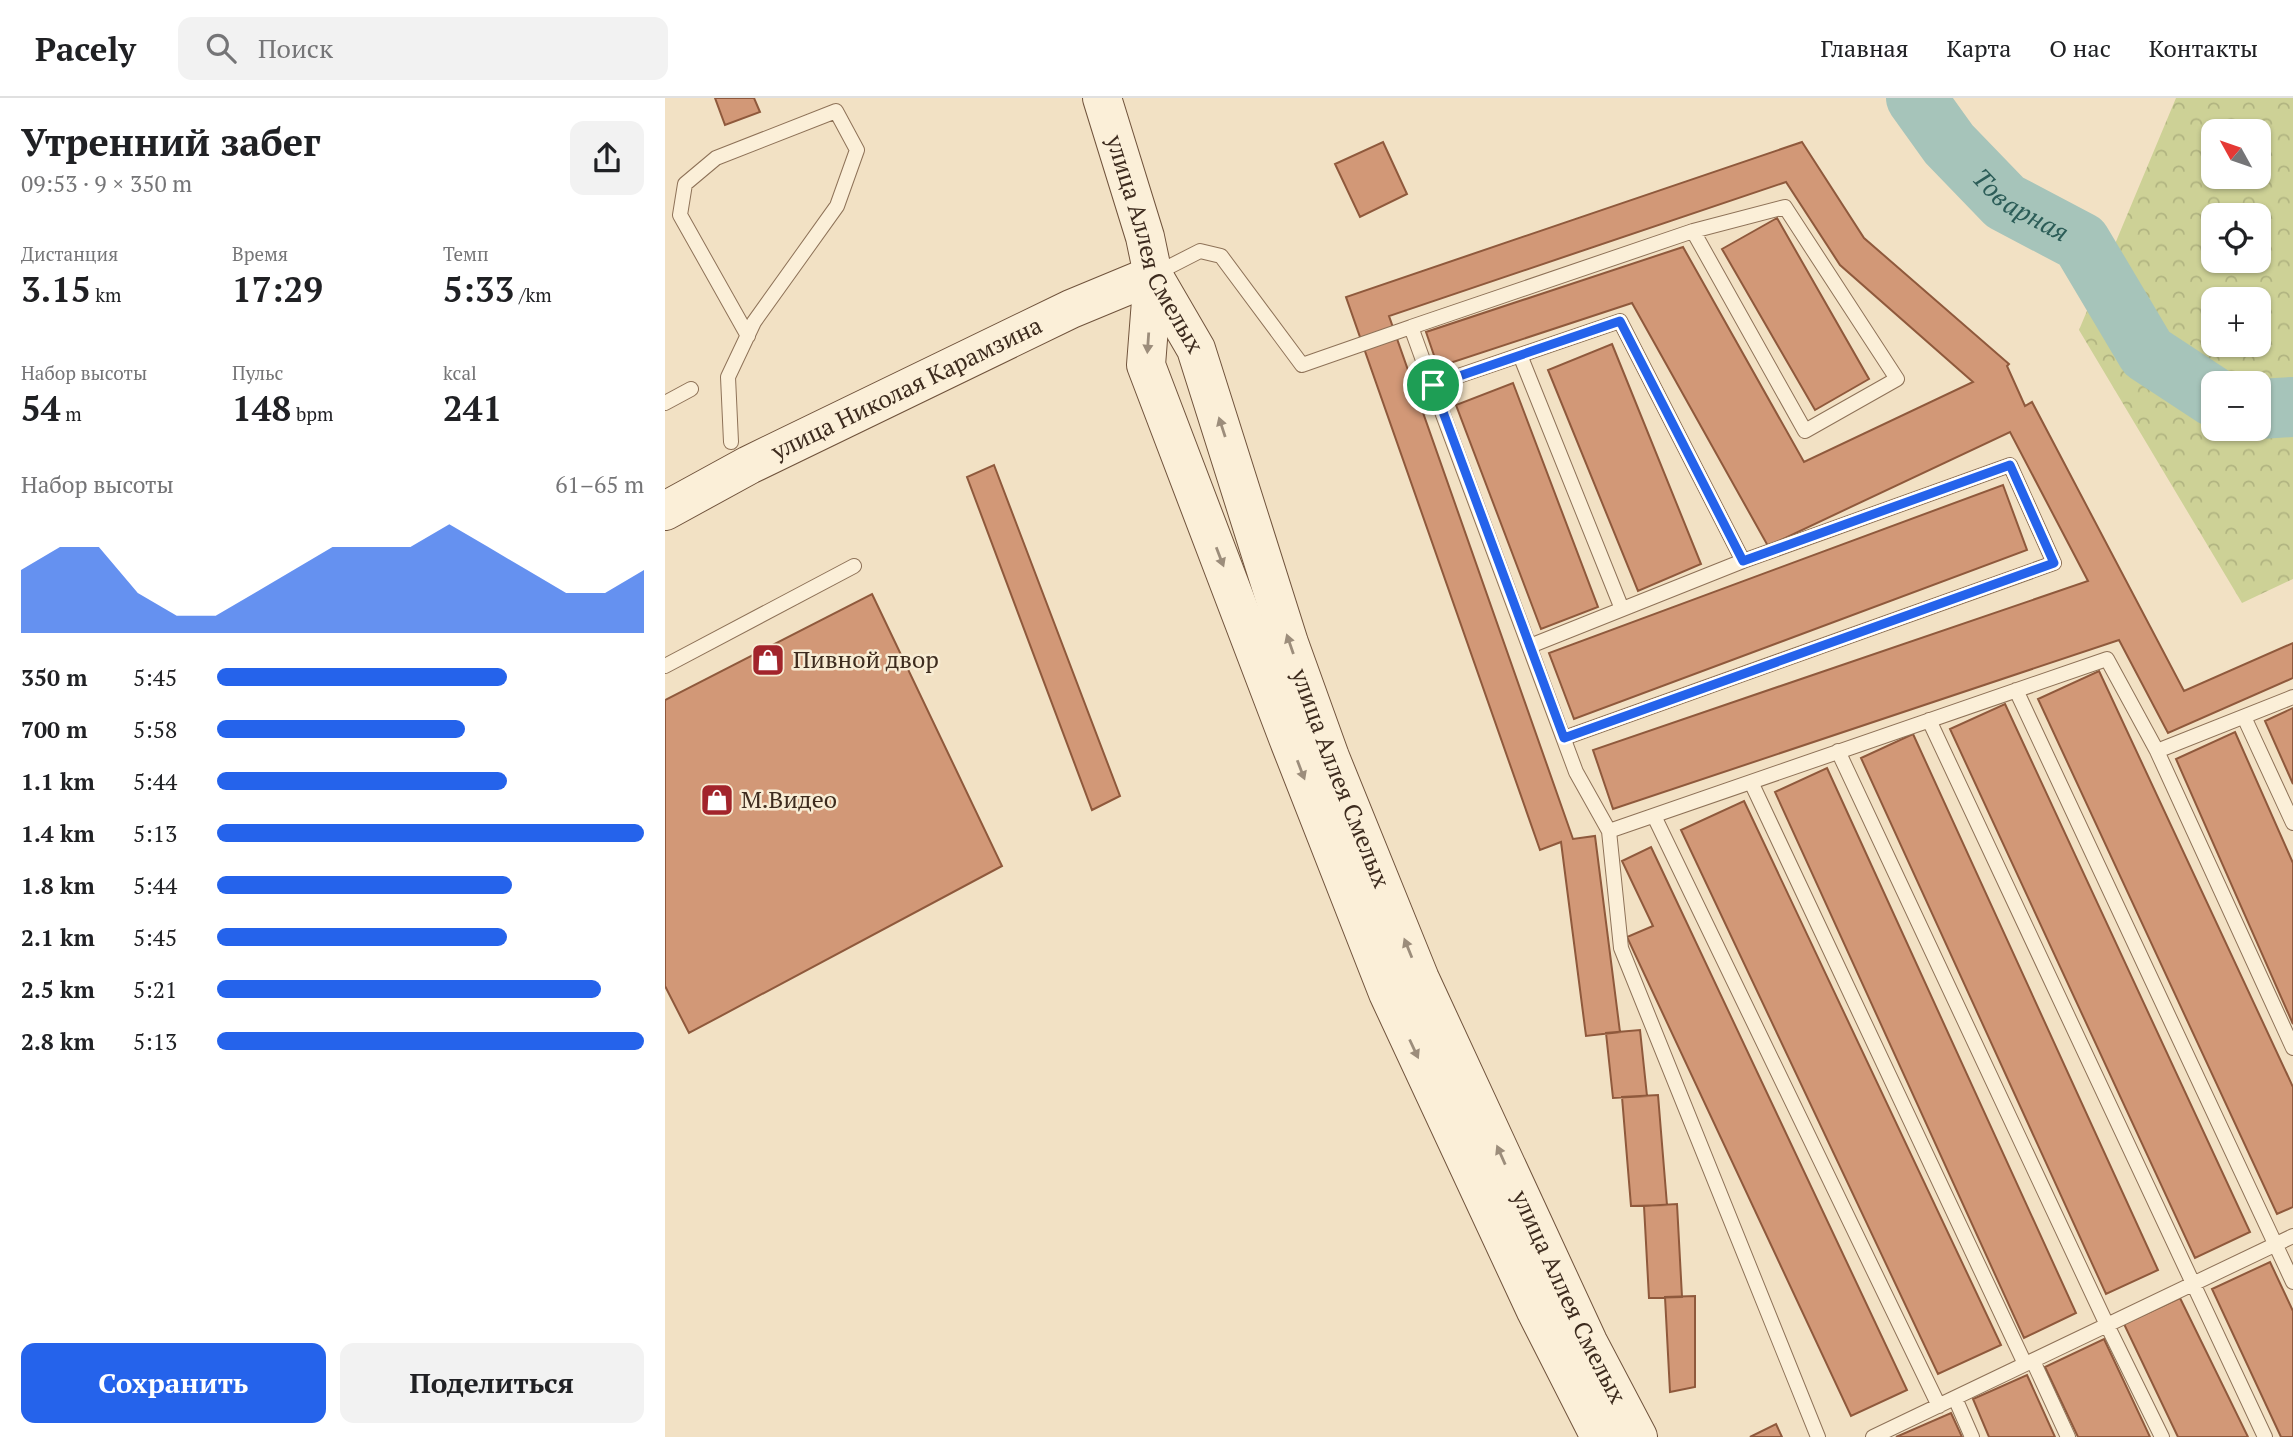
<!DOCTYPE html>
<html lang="ru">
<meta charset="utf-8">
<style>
body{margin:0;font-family:"PT Serif",serif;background:#f2f2f2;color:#202124;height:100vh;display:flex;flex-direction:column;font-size:26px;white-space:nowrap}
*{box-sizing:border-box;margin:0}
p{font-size:23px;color:#757577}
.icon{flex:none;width:38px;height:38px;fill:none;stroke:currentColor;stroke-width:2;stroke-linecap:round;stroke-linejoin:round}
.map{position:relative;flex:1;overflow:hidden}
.drawer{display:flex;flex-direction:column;background:#fff;width:665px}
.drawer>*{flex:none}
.needle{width:46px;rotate:310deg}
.tools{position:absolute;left:1536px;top:21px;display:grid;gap:14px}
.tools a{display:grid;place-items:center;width:70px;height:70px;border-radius:14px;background:#fff;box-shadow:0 2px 5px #0004;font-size:35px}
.pin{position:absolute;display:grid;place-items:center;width:60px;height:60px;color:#fff;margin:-30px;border:4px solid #fff;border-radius:50%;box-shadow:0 2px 7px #0007}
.round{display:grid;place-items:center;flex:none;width:74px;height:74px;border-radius:14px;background:#f2f2f2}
.summary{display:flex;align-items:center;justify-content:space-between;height:119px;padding:0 21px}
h1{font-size:38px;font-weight:700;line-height:52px}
.figures{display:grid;grid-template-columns:repeat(3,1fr);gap:10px;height:119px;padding:7px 21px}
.figures div{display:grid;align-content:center}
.figures b{font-size:35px;font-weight:700}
.figures small{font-size:19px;font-weight:400}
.figures p{font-size:19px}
.chart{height:196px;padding:14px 21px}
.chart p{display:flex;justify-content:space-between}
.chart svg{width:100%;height:126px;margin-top:7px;fill:#2563eb;opacity:.7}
.primary-button{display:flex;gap:14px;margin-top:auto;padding:14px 21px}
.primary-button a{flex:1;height:80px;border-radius:14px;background:#2563eb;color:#fff;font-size:28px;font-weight:700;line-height:80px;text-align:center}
.primary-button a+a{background:#f2f2f2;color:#202124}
ul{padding:0 21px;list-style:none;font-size:23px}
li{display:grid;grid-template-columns:112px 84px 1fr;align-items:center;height:52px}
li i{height:18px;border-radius:9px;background:#2563eb}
header{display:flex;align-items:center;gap:42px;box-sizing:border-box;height:98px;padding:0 35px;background:#fff;border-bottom:2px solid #e0e0e0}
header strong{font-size:33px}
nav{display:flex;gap:38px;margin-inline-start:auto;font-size:24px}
.search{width:490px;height:63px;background:#f2f2f2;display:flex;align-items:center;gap:18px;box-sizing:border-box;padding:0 24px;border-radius:14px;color:#757577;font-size:26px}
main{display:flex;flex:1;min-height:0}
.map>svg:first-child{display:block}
</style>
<header>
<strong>Pacely</strong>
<div class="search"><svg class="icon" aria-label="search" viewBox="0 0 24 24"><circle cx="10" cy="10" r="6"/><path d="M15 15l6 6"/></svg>Поиск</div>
<nav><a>Главная</a><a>Карта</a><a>О нас</a><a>Контакты</a></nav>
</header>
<main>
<section class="drawer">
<div class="summary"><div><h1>Утренний забег</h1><p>09:53 · 9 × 350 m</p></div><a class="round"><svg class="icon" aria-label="share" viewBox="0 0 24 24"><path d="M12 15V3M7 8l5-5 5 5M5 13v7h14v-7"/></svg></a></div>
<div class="figures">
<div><p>Дистанция</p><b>3.15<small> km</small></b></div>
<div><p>Время</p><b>17:29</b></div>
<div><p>Темп</p><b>5:33<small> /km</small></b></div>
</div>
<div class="figures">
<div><p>Набор высоты</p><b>54<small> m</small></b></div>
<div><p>Пульс</p><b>148<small> bpm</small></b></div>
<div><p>kcal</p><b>241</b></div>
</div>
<div class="chart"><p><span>Набор высоты</span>61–65 m</p>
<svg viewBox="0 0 160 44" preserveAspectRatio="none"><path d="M0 44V22L10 14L20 14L30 30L40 38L50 38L60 30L70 22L80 14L90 14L100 14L110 6L120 14L130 22L140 30L150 30L160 22V44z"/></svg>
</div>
<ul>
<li><b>350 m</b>5:45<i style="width:68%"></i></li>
<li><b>700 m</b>5:58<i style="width:58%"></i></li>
<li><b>1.1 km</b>5:44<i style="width:68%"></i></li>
<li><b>1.4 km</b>5:13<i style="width:100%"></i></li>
<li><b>1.8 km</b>5:44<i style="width:69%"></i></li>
<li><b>2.1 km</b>5:45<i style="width:68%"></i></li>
<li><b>2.5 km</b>5:21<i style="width:90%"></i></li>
<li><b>2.8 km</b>5:13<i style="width:100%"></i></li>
</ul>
<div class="primary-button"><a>Сохранить</a><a>Поделиться</a></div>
</section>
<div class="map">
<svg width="1628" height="1339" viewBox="0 0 1628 1339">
<defs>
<pattern id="forest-crowns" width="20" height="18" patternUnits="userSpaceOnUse" patternTransform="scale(1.75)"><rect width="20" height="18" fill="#cdd196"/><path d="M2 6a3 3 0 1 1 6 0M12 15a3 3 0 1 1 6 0" fill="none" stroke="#b1b481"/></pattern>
</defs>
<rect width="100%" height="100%" fill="#f2e1c4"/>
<path fill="url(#forest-crowns)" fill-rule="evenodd" d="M1511 0H1628V481L1577 505 1414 232ZM1549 33H1594V79H1549ZM1549 117H1594V163H1549ZM1549 201H1594V247H1549ZM1549 285H1594V331H1549Z"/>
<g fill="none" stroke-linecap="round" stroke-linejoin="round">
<g stroke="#a6c4ba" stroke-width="60">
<path id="s1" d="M1251 0 1284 46 1340 104 1416 144 1482 255 1549 299"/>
<path d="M1594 311 1628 309"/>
</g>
</g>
<path fill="#d29877" stroke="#8f593c" stroke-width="2" d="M50 0H89L95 14 60 27Z
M718 44 742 96 695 119 670 66Z
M1137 44 1199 140 1344 266 1342 268 1360 308 1367 304 1519 593 1628 545V580L1503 635 1454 542 948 711 928 652 1423 483 1345 334 1103 448 967 205 773 269 761 234 1018 149 1139 364 1308 284 1175 167 1121 84 724 218 908 741 930 738 955 934 921 938 896 744 875 752 681 199Z
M1112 120 1204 281 1150 312 1057 151Z
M947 246 1036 466 973 493 883 272Z
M848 285 933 509 876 531 791 307Z
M329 367 455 698 427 712 302 379Z
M1338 387 1362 452 909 621 884 555Z
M207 496 337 768 24 935 0 888V602Z
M1434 573 1628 989V1109L1612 1116 1373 601Z
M1340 606 1585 1134 1530 1160 1285 631Z
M1628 610V686L1600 623Z
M1570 634 1628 765V926L1511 661Z
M1248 636 1493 1172 1441 1196 1196 660Z
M1162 670 1411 1215 1359 1240 1110 694Z
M1079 703 1336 1247 1273 1276 1016 732Z
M986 749 1242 1292 1186 1318 962 839 988 828 957 763Z
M975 932 982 998 948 1000 941 935Z
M993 997 1002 1107 966 1108 957 999Z
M1012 1106 1017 1199 984 1200 979 1108Z
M1605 1164 1628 1213V1339H1616L1547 1191Z
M1030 1198V1289L1005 1294 1000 1199Z
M1515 1200 1583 1339H1513L1459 1226Z
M1439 1241 1485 1339H1413L1380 1269Z
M1362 1277 1390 1339H1324L1308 1301Z
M1286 1315 1297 1339H1231Z
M1111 1326 1117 1339H1085Z"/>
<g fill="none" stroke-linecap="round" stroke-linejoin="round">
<defs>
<path id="service" d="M490 176 535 153 556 158 637 267 746 229
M855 257 957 511
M767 287 746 229 1028 133 1140 333 1232 281 1120 109 1028 133
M0 305 26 291
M66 344 63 279 89 224 172 108 192 52 171 13 51 60 20 86 15 117 83 238
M865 548 1078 463
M0 568 189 468
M1351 592 1628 1184
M1579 619 1628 725
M1264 622 1600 1339
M899 640 1389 465 1345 367 1078 463 955 223 767 287 911 674 944 733 956 850 1153 1339
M1173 653 1442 1227 1497 1339
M1492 653 1628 950
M1086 684 1360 1266
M989 718 1274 1308
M944 733 1442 561 1492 653 1628 599
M1368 1263 1403 1339
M1290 1300 1307 1339
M1208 1339 1628 1138"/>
<g id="secondary">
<path id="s2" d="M437 0 480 139 488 177 531 251 624 545 665 659 755 881 923 1244 973 1339"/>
<path d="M488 177 481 267 623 640 723 895 871 1213 935 1339"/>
<path id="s3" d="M0 413 84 367 406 211 488 177"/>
</g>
</defs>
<use href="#service" stroke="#8e7258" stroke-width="16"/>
<use href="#secondary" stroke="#70533c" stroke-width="40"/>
<use href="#service" stroke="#fbefd8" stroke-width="14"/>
<use href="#secondary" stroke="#fbefd8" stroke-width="38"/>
</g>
<defs><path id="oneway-solid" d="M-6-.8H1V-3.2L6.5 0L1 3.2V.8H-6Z" transform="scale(1.75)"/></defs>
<g fill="#9c8d7b">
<use href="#oneway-solid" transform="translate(483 245) rotate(94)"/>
<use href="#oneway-solid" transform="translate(557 329) rotate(-108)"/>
<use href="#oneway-solid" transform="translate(555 459) rotate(69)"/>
<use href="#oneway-solid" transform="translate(625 546) rotate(-109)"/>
<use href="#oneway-solid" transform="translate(636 672) rotate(69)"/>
<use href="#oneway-solid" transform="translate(743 850) rotate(-112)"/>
<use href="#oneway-solid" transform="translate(749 951) rotate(65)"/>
<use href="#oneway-solid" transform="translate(836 1057) rotate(-114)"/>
</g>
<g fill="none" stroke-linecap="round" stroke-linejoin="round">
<defs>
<path id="route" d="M955 223 1078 463 1345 367 1389 465 899 640 768 287Z"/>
</defs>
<use href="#route" stroke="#fff" stroke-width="14"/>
<use href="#route" stroke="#2563eb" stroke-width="9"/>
</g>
<defs>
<symbol id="shop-square" viewBox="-11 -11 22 22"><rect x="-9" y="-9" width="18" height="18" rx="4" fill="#a2242b" stroke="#f8ecd4"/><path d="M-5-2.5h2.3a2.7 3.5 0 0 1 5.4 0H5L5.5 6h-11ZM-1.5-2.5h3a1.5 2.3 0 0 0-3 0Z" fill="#fff"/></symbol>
</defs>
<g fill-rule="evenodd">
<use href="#shop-square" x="84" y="543" width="38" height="38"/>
<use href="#shop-square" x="33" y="683" width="38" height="38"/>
</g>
<g text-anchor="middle" stroke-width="5" stroke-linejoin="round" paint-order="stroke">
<g font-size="24" fill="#3d2b1e" stroke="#f8ecd4">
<text dy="8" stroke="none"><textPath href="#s2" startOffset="156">улица Аллея Смелых</textPath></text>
<text dy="8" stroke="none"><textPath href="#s3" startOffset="271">улица Николая Карамзина</textPath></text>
<text dy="8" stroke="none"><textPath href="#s2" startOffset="723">улица Аллея Смелых</textPath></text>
<text dy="8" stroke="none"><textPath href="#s2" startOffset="1290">улица Аллея Смелых</textPath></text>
</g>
<g font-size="24" fill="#3d2b1e" stroke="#f8ecd4" text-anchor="start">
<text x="128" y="570">Пивной двор</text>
<text x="76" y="710">M.Видео</text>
</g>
<g font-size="26" font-style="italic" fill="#2c5d58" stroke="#f8ecd4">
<text dy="9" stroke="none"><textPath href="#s1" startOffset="152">Товарная</textPath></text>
</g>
</g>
</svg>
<div class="tools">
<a><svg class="needle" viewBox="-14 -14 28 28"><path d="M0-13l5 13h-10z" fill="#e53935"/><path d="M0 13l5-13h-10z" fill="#757577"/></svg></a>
<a><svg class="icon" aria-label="locate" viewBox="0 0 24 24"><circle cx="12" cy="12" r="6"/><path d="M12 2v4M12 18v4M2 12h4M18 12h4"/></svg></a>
<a>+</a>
<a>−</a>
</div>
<div class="pin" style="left:768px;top:287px;background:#1e9e55"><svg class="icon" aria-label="arrive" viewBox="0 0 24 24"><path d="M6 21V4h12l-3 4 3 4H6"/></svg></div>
</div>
</main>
